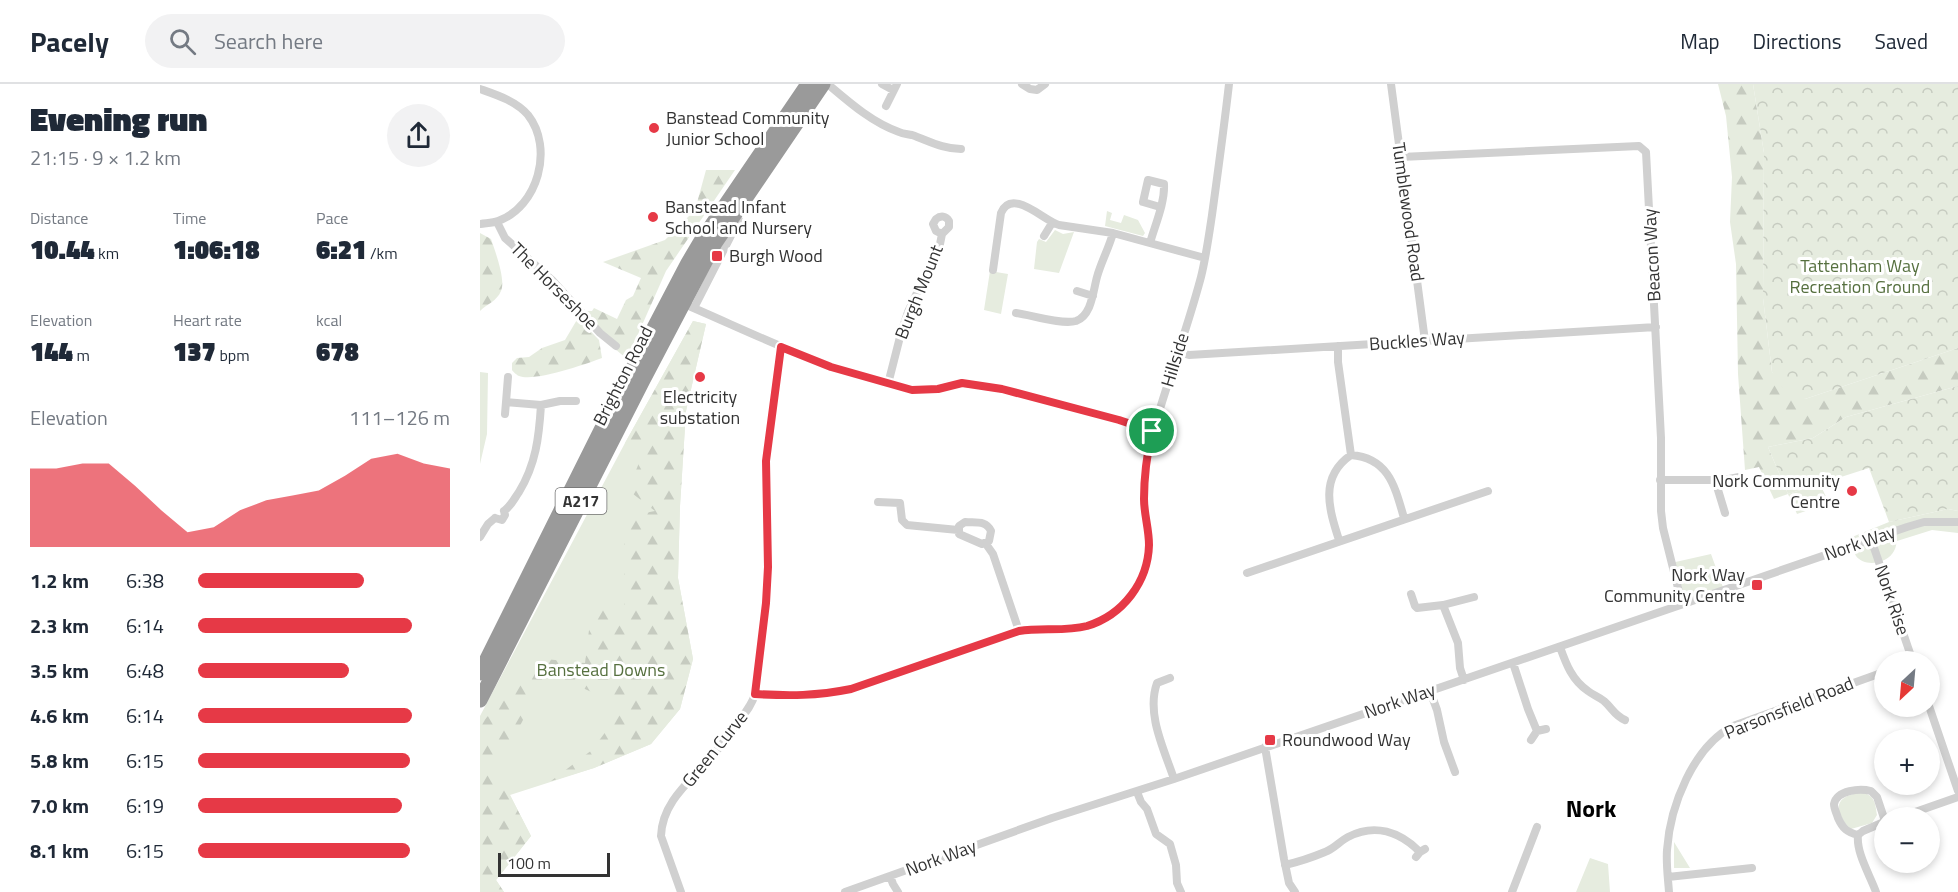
<!DOCTYPE html>
<meta charset="utf-8">
<style>
body{margin:0;font-family:"Titillium Web",sans-serif;background:#f2f2f3;color:#1f2937;height:100vh;display:flex;flex-direction:column;font-size:22px;white-space:nowrap}
*{box-sizing:border-box;margin:0}
p{font-size:20px;color:#747a83}
.icon{flex:none;width:33px;height:33px;fill:none;stroke:currentColor;stroke-width:2;stroke-linecap:round;stroke-linejoin:round}
.map{position:relative;flex:1;overflow:hidden}
.side{display:flex;flex-direction:column;background:#fff;width:480px}
.side>*{flex:none}
.needle{width:39px;rotate:206deg}
.fabs{position:absolute;left:1394px;top:567px;display:grid;gap:12px}
.fabs a{display:grid;place-items:center;width:66px;height:66px;border-radius:50%;background:#fff;box-shadow:0 3px 9px #0003;font-size:30px}
.scale{position:absolute;left:18px;bottom:15px;width:112px;box-sizing:border-box;padding-left:6px;border:3px solid #333;border-top:0;font-size:16px;line-height:21px;white-space:nowrap;color:#333;-webkit-text-stroke:4px #fff;paint-order:stroke}
.pin{position:absolute;display:grid;place-items:center;width:51px;height:51px;color:#fff;margin:-26px;border:3px solid #fff;border-radius:50%;box-shadow:0 2px 6px #0007}
.round{display:grid;place-items:center;flex:none;width:63px;height:63px;border-radius:32px;background:#f2f2f3}
.head{display:flex;align-items:center;justify-content:space-between;height:102px;padding:0 30px}
h1{font-size:33px;font-weight:800;line-height:45px}
.metrics{display:grid;grid-template-columns:repeat(3,1fr);gap:9px;height:102px;padding:6px 30px}
.metrics div{display:grid;align-content:center}
.metrics b{font-size:26px;font-weight:800}
.metrics small{font-size:16px;font-weight:400}
.metrics p{font-size:16px}
.chart{height:168px;padding:12px 30px}
.chart p{display:flex;justify-content:space-between}
.chart svg{width:100%;height:108px;margin-top:6px;fill:#e63946;opacity:.7}
ul{padding:0 30px;list-style:none;font-size:20px}
li{display:grid;grid-template-columns:96px 72px 1fr;align-items:center;height:45px}
li i{height:15px;border-radius:8px;background:#e63946}
header{display:flex;align-items:center;gap:36px;box-sizing:border-box;height:84px;padding:0 30px;background:#fff;border-bottom:2px solid #e0e1e3}
header strong{font-size:28px}
nav{display:flex;gap:33px;margin-inline-start:auto;font-size:21px}
.search{width:420px;height:54px;background:#f2f2f3;display:flex;align-items:center;gap:15px;box-sizing:border-box;padding:0 21px;border-radius:33px;color:#747a83;font-size:22px}
main{display:flex;flex:1;min-height:0}
.map>svg:first-child{display:block}
</style>
<header>
<strong>Pacely</strong>
<div class="search"><svg class="icon" aria-label="search" viewBox="0 0 24 24"><circle cx="10" cy="10" r="6"/><path d="M15 15l6 6"/></svg>Search here</div>
<nav><a>Map</a><a>Directions</a><a>Saved</a></nav>
</header>
<main>
<section class="side">
<div class="head"><div><h1>Evening run</h1><p>21:15 · 9 × 1.2 km</p></div><a class="round"><svg class="icon" aria-label="share" viewBox="0 0 24 24"><path d="M12 15V3M7 8l5-5 5 5M5 13v7h14v-7"/></svg></a></div>
<div class="metrics">
<div><p>Distance</p><b>10.44<small> km</small></b></div>
<div><p>Time</p><b>1:06:18</b></div>
<div><p>Pace</p><b>6:21<small> /km</small></b></div>
</div>
<div class="metrics">
<div><p>Elevation</p><b>144<small> m</small></b></div>
<div><p>Heart rate</p><b>137<small> bpm</small></b></div>
<div><p>kcal</p><b>678</b></div>
</div>
<div class="chart"><p><span>Elevation</span>111–126 m</p>
<svg viewBox="0 0 160 44" preserveAspectRatio="none"><path d="M0 44V12L10 12L20 10L30 10L40 19L50 29L60 38L70 36L80 29L90 25L100 23L110 21L120 15L130 8L140 6L150 10L160 12V44z"/></svg>
</div>
<ul>
<li><b>1.2 km</b>6:38<i style="width:66%"></i></li>
<li><b>2.3 km</b>6:14<i style="width:85%"></i></li>
<li><b>3.5 km</b>6:48<i style="width:60%"></i></li>
<li><b>4.6 km</b>6:14<i style="width:85%"></i></li>
<li><b>5.8 km</b>6:15<i style="width:84%"></i></li>
<li><b>7.0 km</b>6:19<i style="width:81%"></i></li>
<li><b>8.1 km</b>6:15<i style="width:84%"></i></li>
</ul>
</section>
<div class="map">
<svg width="1478" height="808" viewBox="0 0 1478 808">
<defs>
<pattern id="forest-firs" width="22" height="20" patternUnits="userSpaceOnUse" patternTransform="scale(1.5)"><rect width="22" height="20" fill="#e6ecdf"/><path d="M5 1l3.5 6h-7zM16 11l3.5 6h-7z" fill="#c6cbc0"/></pattern>
<pattern id="park-crowns" width="20" height="18" patternUnits="userSpaceOnUse" patternTransform="scale(1.5)"><rect width="20" height="18" fill="#e6ecdf"/><path d="M2 6a3 3 0 1 1 6 0M12 15a3 3 0 1 1 6 0" fill="none" stroke="#c6cbc0"/></pattern>
</defs>
<rect width="100%" height="100%" fill="#fff"/>
<path fill="#e6ecdf" d="M627 127 632 129 630 136 641 139 644 131 658 136 665 149 663 152 625 142Z
M575 146 583 150 594 148 579 189 554 185 557 158 559 155 566 158Z
M510 187 528 190 521 230 504 226Z
M213 237 226 240 206 327 200 422 198 494 213 575 200 625 171 660 114 684 30 711 51 752 16 796 24 808H0V632L145 359Z
M0 288 8 289 7 350 0 380Z
M1340 400 1349 419 1317 430 1308 410Z
M1468 425 1478 427V449L1452 446 1417 457C1416 460 1416 464 1414 467 1408 479 1385 484 1376 472 1373 467 1373 459 1372 453L1409 438Z
M1231 470 1244 506 1202 520 1191 479Z
M1379 708C1394 710 1395 717 1397 731L1392 739 1371 745C1363 739 1352 722 1364 714 1368 711 1374 710 1379 708Z
M1194 758 1210 784H1194Z
M1110 774 1128 780 1130 808H1096Z"/>
<path fill="url(#forest-firs)" d="M1238 0H1273L1284 69 1283 214 1292 288 1325 315 1478 264V302L1366 333 1333 354 1288 363 1308 410 1294 415 1279 383 1265 386 1258 290 1256 180 1250 138 1252 93 1246 32Z
M226 86H255L186 187 147 275 122 254 106 227H112L114 224 137 235 146 216 153 212 161 194 123 178 185 156 215 126Z
M0 149 11 155C15 167 26 196 21 207 17 217 7 220 0 227Z
M98 234 119 256 122 274C106 280 55 298 39 292 38 292 32 287 32 286V279L37 274 49 273 62 264 85 256Z
M213 237 226 240 206 327 200 422 198 494 213 575 200 625 171 660 114 684 71 697 112 666 144 623 68 588 17 686 51 752 16 796 24 808H0V640L65 575 105 579 113 513 144 532V433L175 427 148 406 161 374 145 359Z"/>
<path fill="url(#park-crowns)" d="M1273 0H1478V264L1325 315 1308 311 1292 288 1283 214 1284 69Z
M1478 302V427L1468 425 1409 438 1389 384 1308 410 1288 363 1333 354 1366 333Z"/>
<g fill="none" stroke-linecap="round" stroke-linejoin="round">
<path stroke="#d0d0d0" stroke-width="8" d="M402 0 413 6
M542 0 550 5 557 6 565 0
M911 0 945 257
M350 2C370 19 393 39 419 48 423 50 428 50 432 51 449 57 463 65 481 65
M0 5C17 11 36 17 48 31 74 64 58 123 18 137 13 139 6 139 0 140
M406 22 417 0
M921 73 1159 62 1166 68 1181 354V427L1183 444 1202 520
M17 138 25 154 72 196 120 249 136 262
M564 152 572 139
M670 159C675 141 685 119 684 100L668 96 663 118 680 123
M513 186 521 129C532 103 564 137 579 141L633 149 725 174
M597 207 613 212
M202 219C277 251 349 288 428 305 449 310 464 299 482 299 497 298 525 306 540 310 585 321 629 332 672 347
M214 224 259 136
M536 229C551 231 582 241 596 237 612 231 613 207 617 193 621 178 629 164 633 149
M858 262V278L871 371
M698 268 709 271 1176 243
M28 293 26 318 61 321
M408 300 421 249 428 228 460 160 462 150 469 143V137C466 132 461 131 456 135L453 140 456 147 462 150
M25 330 26 318
M1180 396H1244L1259 393
M1235 396 1245 429
M398 418 420 419 422 436 427 441 478 446
M24 427C31 422 34 415 39 408 56 380 59 353 61 321L80 317H96
M15 434 22 436 25 431 24 427
M485 438C496 439 506 436 511 447L509 457 502 460 479 450V442Z
M0 453 8 440 15 434
M1391 455 1433 578
M859 456C849 425 839 393 871 371 909 374 915 403 924 434
M506 460 513 470 539 547
M767 489 1008 407
M931 510 935 522 937 524 963 521
M1080 563C1086 580 1092 596 1108 607 1113 611 1119 613 1124 617 1133 625 1134 631 1145 636
M1033 579 1048 625 1057 647 1066 645
M690 594 677 599C666 630 684 665 694 695
M984 596 980 584 978 559 963 521 994 513
M950 607 957 626 964 658 975 688
M275 610 338 611 371 605 539 547C556 544 572 547 588 545 614 543 639 530 654 509 679 473 661 430 665 389 669 356 680 325 690 293 701 260 712 227 721 193 726 173 729 151 732 131 738 87 744 44 749 0
M1449 622 1478 707
M1051 656 1057 647
M785 663 804 775 809 799 815 808
M657 708 661 718 667 725 676 750 690 760 696 781 697 799 701 808
M1418 734 1478 713
M1404 738 1383 747 1378 751C1367 748 1363 745 1358 734 1357 730 1354 725 1354 720 1357 706 1380 704 1391 707L1397 713 1404 734
M1378 751C1376 769 1390 791 1396 808
M936 773 940 768 945 765
M805 781C818 778 833 773 845 768 854 765 860 757 868 753 895 739 920 748 940 768
M410 792 413 800 418 808
M1188 793 1272 784
M201 808 181 752C182 717 212 696 233 671 242 661 250 649 258 638 265 629 272 621 275 610L286 519 288 483 286 377 301 263
M365 808 572 734 694 695 1427 443 1444 438H1478
M1032 808 1057 743
M1189 808C1188 794 1186 780 1187 766 1190 722 1213 663 1253 642L1404 588"/>
<path stroke="#9a9a9a" stroke-width="15" d="M0 589 133 322 208 179 221 157 328 0
M0 616 163 296 235 159 343 0"/>
</g>
<g fill="none" stroke-linecap="round" stroke-linejoin="round">
<defs>
<path id="route" d="M301 263 351 283 432 306 458 305 482 299 522 305 639 336 672 347C667 370 664 392 664 415 664 430 669 445 669 461 668 498 643 531 607 542 584 548 561 543 539 547L371 605C336 612 310 612 275 610L286 519 288 483 286 377Z"/>
</defs>
<use href="#route" stroke="#fff" stroke-width="12"/>
<use href="#route" stroke="#e63946" stroke-width="8"/>
</g>
<g fill="#e63946" stroke="#fff" stroke-width="2">
<circle cx="174" cy="44" r="6"/>
<circle cx="173" cy="133" r="6"/>
<rect x="231" y="166" width="12" height="12" rx="3"/>
<circle cx="220" cy="293" r="6"/>
<circle cx="1372" cy="407" r="6"/>
<rect x="1271" y="495" width="12" height="12" rx="3"/>
<rect x="784" y="650" width="12" height="12" rx="3"/>
</g>
<g text-anchor="middle" stroke-width="6" stroke-linejoin="round" paint-order="stroke">
<rect fill="#fff" stroke="#707070" stroke-width="1.5" x="75.5" y="404" width="51" height="26" rx="4.5"/>
<g font-size="16" font-weight="bold" fill="#333">
<text x="101" y="423">A217</text>
</g>
<g font-size="18" fill="#333" stroke="#fff" text-anchor="start">
<text x="186" y="40">Banstead Community<tspan x="186" dy="21">Junior School</tspan></text>
<text x="185" y="129">Banstead Infant<tspan x="185" dy="21">School and Nursery</tspan></text>
<text x="249" y="178">Burgh Wood</text>
<text x="220" y="319" text-anchor="middle">Electricity<tspan x="220" dy="21">substation</tspan></text>
<text x="1360" y="403" text-anchor="end">Nork Community<tspan x="1360" dy="21">Centre</tspan></text>
<text x="1265" y="497" text-anchor="end">Nork Way<tspan x="1265" dy="21">Community Centre</tspan></text>
<text x="802" y="662">Roundwood Way</text>
</g>
<g font-size="18" fill="#333" stroke="#fff">
<text transform="translate(928 128) rotate(82)" y="6">Tumblewood Road</text>
<text transform="translate(1172 171) rotate(-93)" y="6">Beacon Way</text>
<text transform="translate(74 202) rotate(45)" y="6">The Horseshoe</text>
<text transform="translate(439 208) rotate(-68)" y="6">Burgh Mount</text>
<text transform="translate(937 257) rotate(-4)" y="6">Buckles Way</text>
<text transform="translate(695 276) rotate(-73)" y="6">Hillside</text>
<text transform="translate(143 292) rotate(-63)" y="6">Brighton Road</text>
<text transform="translate(1380 459) rotate(-19)" y="6">Nork Way</text>
<text transform="translate(1412 516) rotate(71)" y="6">Nork Rise</text>
<text transform="translate(920 617) rotate(-19)" y="6">Nork Way</text>
<text transform="translate(1309 624) rotate(-22)" y="6">Parsonsfield Road</text>
<text transform="translate(235 665) rotate(-51)" y="6">Green Curve</text>
<text transform="translate(461 774) rotate(-20)" y="6">Nork Way</text>
</g>
<g font-size="18" fill="#56703f" stroke="#fff">
<text x="1380" y="188">Tattenham Way<tspan x="1380" dy="21">Recreation Ground</tspan></text>
<text x="121" y="592">Banstead Downs</text>
</g>
<g font-size="24" font-weight="bold" fill="#000" stroke="#fff">
<text x="1111" y="733">Nork</text>
</g>
</g>
</svg>
<div class="fabs">
<a><svg class="needle" viewBox="-14 -14 28 28"><path d="M0-13l5 13h-10z" fill="#e53935"/><path d="M0 13l5-13h-10z" fill="#747a83"/></svg></a>
<a>+</a>
<a>−</a>
</div>
<div class="scale">100 m</div>
<div class="pin" style="left:672px;top:347px;background:#1e9e55"><svg class="icon" aria-label="arrive" viewBox="0 0 24 24"><path d="M6 21V4h12l-3 4 3 4H6"/></svg></div>
</div>
</main>
